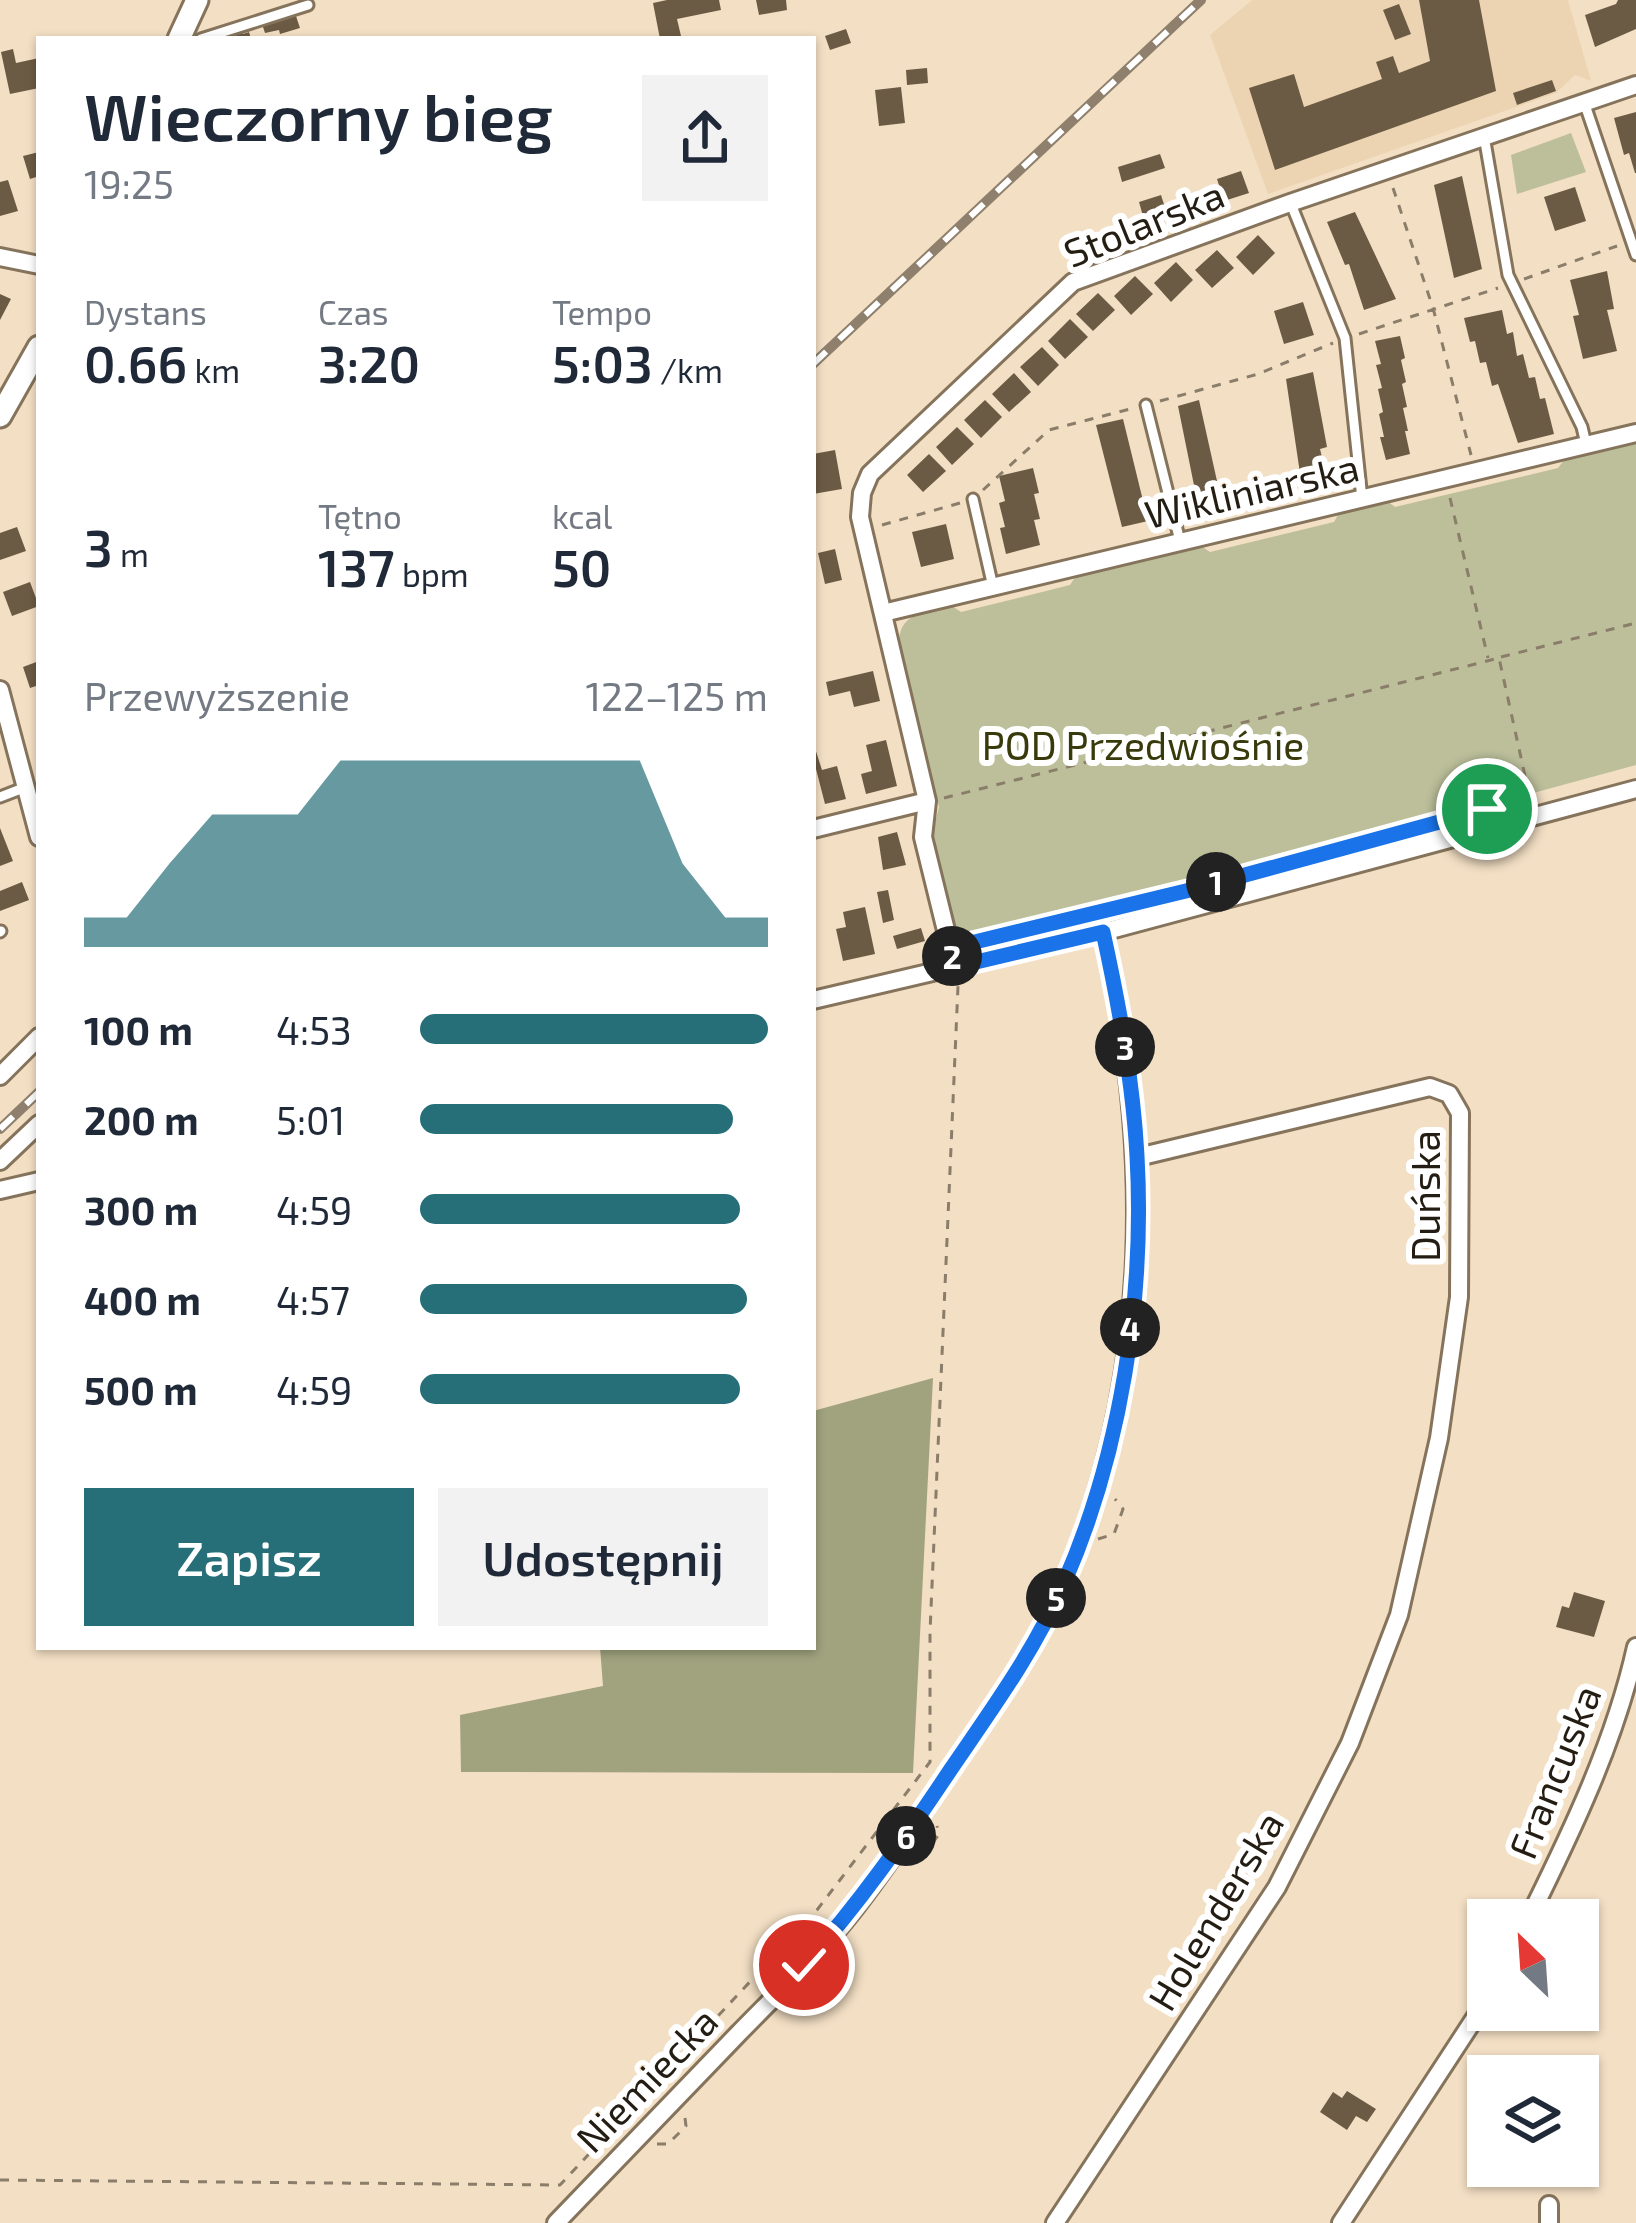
<!DOCTYPE html>
<html lang="pl">
<meta charset="utf-8">
<style>
body{margin:0;font-family:"Exo 2",sans-serif;background:#f2f2f3;color:#1f2937;height:100vh;display:flex;flex-direction:column;font-size:45px;white-space:nowrap}
*{box-sizing:border-box;margin:0}
p{font-size:39px;color:#747a83}
.icon{flex:none;width:66px;height:66px;fill:none;stroke:currentColor;stroke-width:2;stroke-linecap:round;stroke-linejoin:round}
.map{position:relative;flex:1;overflow:hidden}
.sheet{position:absolute;left:36px;top:36px;width:780px;height:1614px;display:flex;flex-direction:column;background:#fff;border-radius:0px;box-shadow:0 3px 9px #0004}
.sheet>*{flex:none}
.needle{width:78px;rotate:335deg}
.buttons{position:absolute;left:1467px;top:1899px;display:grid;gap:24px}
.buttons a{display:grid;place-items:center;width:132px;height:132px;border-radius:0px;background:#fff;box-shadow:0 3px 9px #0004;font-size:60px}
.pin{position:absolute;display:grid;place-items:center;width:102px;height:102px;color:#fff;margin:-51px;border:6px solid #fff;border-radius:50%;box-shadow:0 3px 12px #0007}
.km{position:absolute;width:60px;height:60px;margin:-30px;border-radius:50%;background:#222;color:#fff;font-size:33px;line-height:60px;text-align:center}
.round{display:grid;place-items:center;flex:none;width:126px;height:126px;border-radius:0px;background:#f2f2f3}
.summary{display:flex;align-items:center;justify-content:space-between;height:204px;padding:0 48px}
h1{font-size:66px;font-weight:600;line-height:90px}
.stats{display:grid;grid-template-columns:repeat(3,1fr);gap:18px;height:204px;padding:12px 48px}
.stats div{display:grid;align-content:center}
.stats b{font-size:51px;font-weight:600}
.stats small{font-size:33px;font-weight:400}
.stats p{font-size:33px}
.chart{height:336px;padding:24px 48px}
.chart p{display:flex;justify-content:space-between}
.chart svg{width:100%;height:216px;margin-top:12px;fill:#266f79;opacity:.7}
.button{display:flex;gap:24px;margin-top:auto;padding:24px 48px}
.button a{flex:1;height:138px;border-radius:0px;background:#266f79;color:#fff;font-size:48px;font-weight:600;line-height:138px;text-align:center}
.button a+a{background:#f2f2f3;color:#1f2937}
ul{padding:0 48px;list-style:none;font-size:39px}
li{display:grid;grid-template-columns:192px 144px 1fr;align-items:center;height:90px}
li i{height:30px;border-radius:15px;background:#266f79}
.map>svg:first-child{display:block}
</style>
<div class="map">
<svg width="1636" height="2223" viewBox="0 0 1636 2223">
<rect width="100%" height="100%" fill="#f3dfc4"/>
<path fill="#ecd4b3" d="M1252 0H1568L1591 81 1575 75 1556 93 1268 194 1210 35Z"/>
<path fill="#bcbf9a" d="M1571 133 1586 172 1517 194 1511 155Z
M1636 442V765L1229 876 954 941 932 834 939 807 899 640C901 611 929 612 952 606L961 612 1070 585 1076 576 1201 546 1210 552 1334 522 1339 513 1387 501 1395 507 1558 468 1565 459Z
M1131 906 1125 915 968 953 962 947Z"/>
<path fill="#a0a37e" d="M933 1378 913 1773 461 1772 460 1715 603 1686 600 1647H813V1411Z"/>
<path fill="#6c5b44" d="M667 0H719L721 10 677 19 681 36 660 39 653 3Z
M756 0H786L787 10 759 15Z
M1419 0H1479L1496 91 1275 170 1249 88 1294 74 1304 107 1382 79 1376 62 1393 56 1399 73 1430 61Z
M1618 0H1636V29L1595 47 1585 15 1616 4Z
M1399 4 1411 34 1395 40 1383 10Z
M295 13 300 28 280 34 279 30 265 33 262 24Z
M846 29 851 43 830 50 825 36Z
M241 31 243 34 249 32 251 39H219Z
M13 49 16 63 39 58V88L10 94 1 52Z
M927 68 928 83 907 85 906 70Z
M1552 80 1556 91 1517 105 1513 93Z
M901 87 905 123 879 126 875 90Z
M1636 112V173H1635L1629 153 1624 155 1614 118Z
M39 152V176L30 179 23 156Z
M1160 154 1165 168 1122 182 1118 167Z
M1241 171 1249 193 1224 201 1217 179Z
M1462 176 1482 269 1454 278 1434 185Z
M8 180 18 211 0 216V182Z
M1575 187 1586 221 1555 231 1544 197Z
M1161 195 1169 220 1146 227 1139 202Z
M1355 212 1396 299 1364 310 1349 264 1345 265 1327 222Z
M1258 235 1275 253 1253 275 1236 257Z
M1217 250 1234 268 1212 288 1195 270Z
M1176 262 1193 280 1171 302 1154 283Z
M1607 271 1614 309 1607 310 1617 351 1583 359 1573 316 1579 315 1570 280Z
M1135 276 1153 294 1131 315 1114 296Z
M1098 293 1115 310 1093 331 1076 314Z
M0 294 11 299 0 320Z
M1303 302 1314 335 1284 344 1274 311Z
M1502 310 1507 334 1513 332 1517 356 1523 354 1529 378 1535 377 1540 399 1545 398 1554 434 1518 443 1498 384 1492 386 1486 362 1480 363 1475 341 1470 342 1464 318Z
M1070 319 1088 337 1065 359 1048 341Z
M1400 336 1405 358 1401 360 1406 382 1402 384 1407 407 1403 408 1408 431H1405L1410 454 1386 460 1380 437H1384L1379 414 1383 412 1378 389 1382 388 1376 365 1381 364 1375 341Z
M1042 347 1059 365 1038 386 1020 367Z
M1313 372 1327 447 1320 449 1326 474 1301 480 1286 379Z
M1014 373 1031 392 1009 412 992 394Z
M985 400 1002 417 981 438 964 420Z
M1199 400 1221 499 1198 505 1178 406Z
M1123 419 1148 521 1122 527 1096 425Z
M957 427 974 444 952 465 936 447Z
M835 450 842 489 813 494V454Z
M929 454 946 471 923 492 907 475Z
M1033 468 1039 493 1034 494 1040 519 1034 520 1040 545 1006 554 1000 528 1005 527 999 503 1005 501 999 476Z
M946 524 954 559 921 567 912 532Z
M17 527 26 551 0 560V533Z
M835 549 842 580 825 584 818 553Z
M30 582 39 606 12 616 3 592Z
M39 661V685L30 688 23 667Z
M873 671 880 701 854 707 850 691 829 696 826 682Z
M886 740 897 786 866 794 861 774 872 771 866 745Z
M813 742 822 770 837 766 846 799 825 804 816 769 813 770Z
M0 828 13 861 0 866Z
M897 832 906 865 883 870 878 837Z
M22 882 29 900 0 911V891Z
M888 890 894 920 883 923 877 892Z
M865 907 875 954 843 961 836 929 846 927 843 912Z
M921 928 925 941 897 949 893 936Z
M1574 1592 1605 1601 1594 1637 1556 1627 1562 1606 1569 1608Z
M1347 2091 1376 2109 1367 2122 1356 2116 1347 2130 1320 2112 1333 2092 1342 2098Z"/>
<g fill="none" stroke-linecap="round" stroke-linejoin="round">
<defs>
<path id="service" d="M201 39 308 5
M1584 102 1636 255
M1484 136 1508 275 1582 427 1586 444
M1291 204 1345 338 1362 499
M1146 405 1180 541
M973 499 993 587
M0 797 26 787
M0 932 1 931"/>
<path id="minor" d="M0 257 39 265
M883 613 1636 433
M0 690 39 837
M813 829 927 801
M955 967 923 837 927 801 860 517 862 493 870 474 1073 282 1290 203 1636 85
M813 1000 1103 932 1636 789
M0 1076 39 1037
M0 1161 39 1124
M0 1190 39 1181
M1528 1920C1571 1833 1615 1742 1636 1647
M556 2223C616 2160 677 2097 738 2034 778 1993 820 1953 855 1908 892 1860 925 1809 958 1759 997 1701 1038 1645 1065 1581 1152 1373 1152 1148 1103 932
M1055 2223 1277 1887 1350 1743 1399 1615 1439 1438 1459 1297 1460 1113 1449 1094 1430 1087 1138 1157
M1341 2223 1488 1998
M1549 2223V2205"/>
<path id="tertiary" d="M179 39 197 0
M0 416 39 347"/>
</defs>
<use href="#service" stroke="#85745b" stroke-width="15"/>
<use href="#minor" stroke="#85745b" stroke-width="22"/>
<use href="#tertiary" stroke="#85745b" stroke-width="27"/>
<path stroke="#8a7d6a" stroke-width="3" stroke-dasharray="9 9" stroke-linecap="butt" d="M1393 188 1433 308 1471 455
M1524 279 1617 246
M1359 334 1498 288
M1160 401 1258 374 1333 343
M983 490 1049 430 1134 408
M1450 498 1488 658
M882 525 960 503
M1501 657 1636 623
M944 798 1499 658 1529 794
M982 940 1142 901
M1098 1539 1114 1534 1123 1509 1115 1499
M919 1854 926 1852 939 1834 937 1826
M657 2144H668L686 2126 685 2118
M0 2180 560 2185 817 1910 930 1762V1632L958 986"/>
<use href="#service" stroke="#fff" stroke-width="9"/>
<use href="#minor" stroke="#fff" stroke-width="16"/>
<use href="#tertiary" stroke="#fff" stroke-width="21"/>
<defs>
<path id="rail" d="M813 364 1201 0
M0 1129 39 1092"/>
</defs>
<use href="#rail" stroke="#8e806d" stroke-width="10"/>
<use href="#rail" stroke="#fff" stroke-width="6" stroke-dasharray="18" stroke-linecap="butt"/>
</g>
<g fill="none" stroke-linecap="round" stroke-linejoin="round">
<defs>
<path id="route" d="M804 1965C859 1904 905 1838 951 1769 992 1709 1035 1650 1064 1583 1121 1453 1145 1297 1137 1156 1133 1080 1119 1005 1103 932L955 967 950 948 1190 890 1487 809"/>
</defs>
<use href="#route" stroke="#fff" stroke-width="24"/>
<use href="#route" stroke="#1a73e8" stroke-width="15"/>
</g>
<g text-anchor="middle" stroke-width="12" stroke-linejoin="round" paint-order="stroke">
<g font-size="39" fill="#241d13" stroke="#fff">
<text transform="translate(1144 224) rotate(-22)" y="14">Stolarska</text>
<text transform="translate(1252 491) rotate(-13)" y="14">Wikliniarska</text>
<text transform="translate(1426 1196) rotate(-90)" y="14">Duńska</text>
<text transform="translate(1555 1772) rotate(-68)" y="14">Francuska</text>
<text transform="translate(1216 1911) rotate(-59)" y="14">Holenderska</text>
<text transform="translate(647 2080) rotate(-46)" y="14">Niemiecka</text>
</g>
<g font-size="39" fill="#383a0c" stroke="#fff">
<text x="1143" y="760">POD Przedwiośnie</text>
</g>
</g>
</svg>
<div class="buttons">
<a><svg class="needle" viewBox="-14 -14 28 28"><path d="M0-13l5 13h-10z" fill="#e53935"/><path d="M0 13l5-13h-10z" fill="#747a83"/></svg></a>
<a><svg class="icon" aria-label="layers" viewBox="0 0 24 24"><path d="M12 4l9 5-9 5-9-5zM3 14l9 5 9-5"/></svg></a>
</div>
<div class="pin" style="left:1487px;top:809px;background:#1e9e55"><svg class="icon" aria-label="arrive" viewBox="0 0 24 24"><path d="M6 21V4h12l-3 4 3 4H6"/></svg></div>
<div class="pin" style="left:804px;top:1965px;background:#d93025"><svg class="icon" aria-label="check" viewBox="0 0 24 24"><path d="M5 12l5 5 9-10"/></svg></div>
<b class="km" style="left:1216px;top:882px">1</b>
<b class="km" style="left:952px;top:956px">2</b>
<b class="km" style="left:1125px;top:1047px">3</b>
<b class="km" style="left:1130px;top:1328px">4</b>
<b class="km" style="left:1056px;top:1598px">5</b>
<b class="km" style="left:906px;top:1836px">6</b>
<section class="sheet">
<div class="summary"><div><h1>Wieczorny bieg</h1><p>19:25</p></div><a class="round"><svg class="icon" aria-label="share" viewBox="0 0 24 24"><path d="M12 15V3M7 8l5-5 5 5M5 13v7h14v-7"/></svg></a></div>
<div class="stats">
<div><p>Dystans</p><b>0.66<small> km</small></b></div>
<div><p>Czas</p><b>3:20</b></div>
<div><p>Tempo</p><b>5:03<small> /km</small></b></div>
</div>
<div class="stats">
<div><b>3<small> m</small></b></div>
<div><p>Tętno</p><b>137<small> bpm</small></b></div>
<div><p>kcal</p><b>50</b></div>
</div>
<div class="chart"><p><span>Przewyższenie</span>122–125 m</p>
<svg viewBox="0 0 160 44" preserveAspectRatio="none"><path d="M0 44V38L10 38L20 27L30 17L40 17L50 17L60 6L70 6L80 6L90 6L100 6L110 6L120 6L130 6L140 27L150 38L160 38V44z"/></svg>
</div>
<ul>
<li><b>100 m</b>4:53<i style="width:100%"></i></li>
<li><b>200 m</b>5:01<i style="width:90%"></i></li>
<li><b>300 m</b>4:59<i style="width:92%"></i></li>
<li><b>400 m</b>4:57<i style="width:94%"></i></li>
<li><b>500 m</b>4:59<i style="width:92%"></i></li>
</ul>
<div class="button"><a>Zapisz</a><a>Udostępnij</a></div>
</section>
</div>
